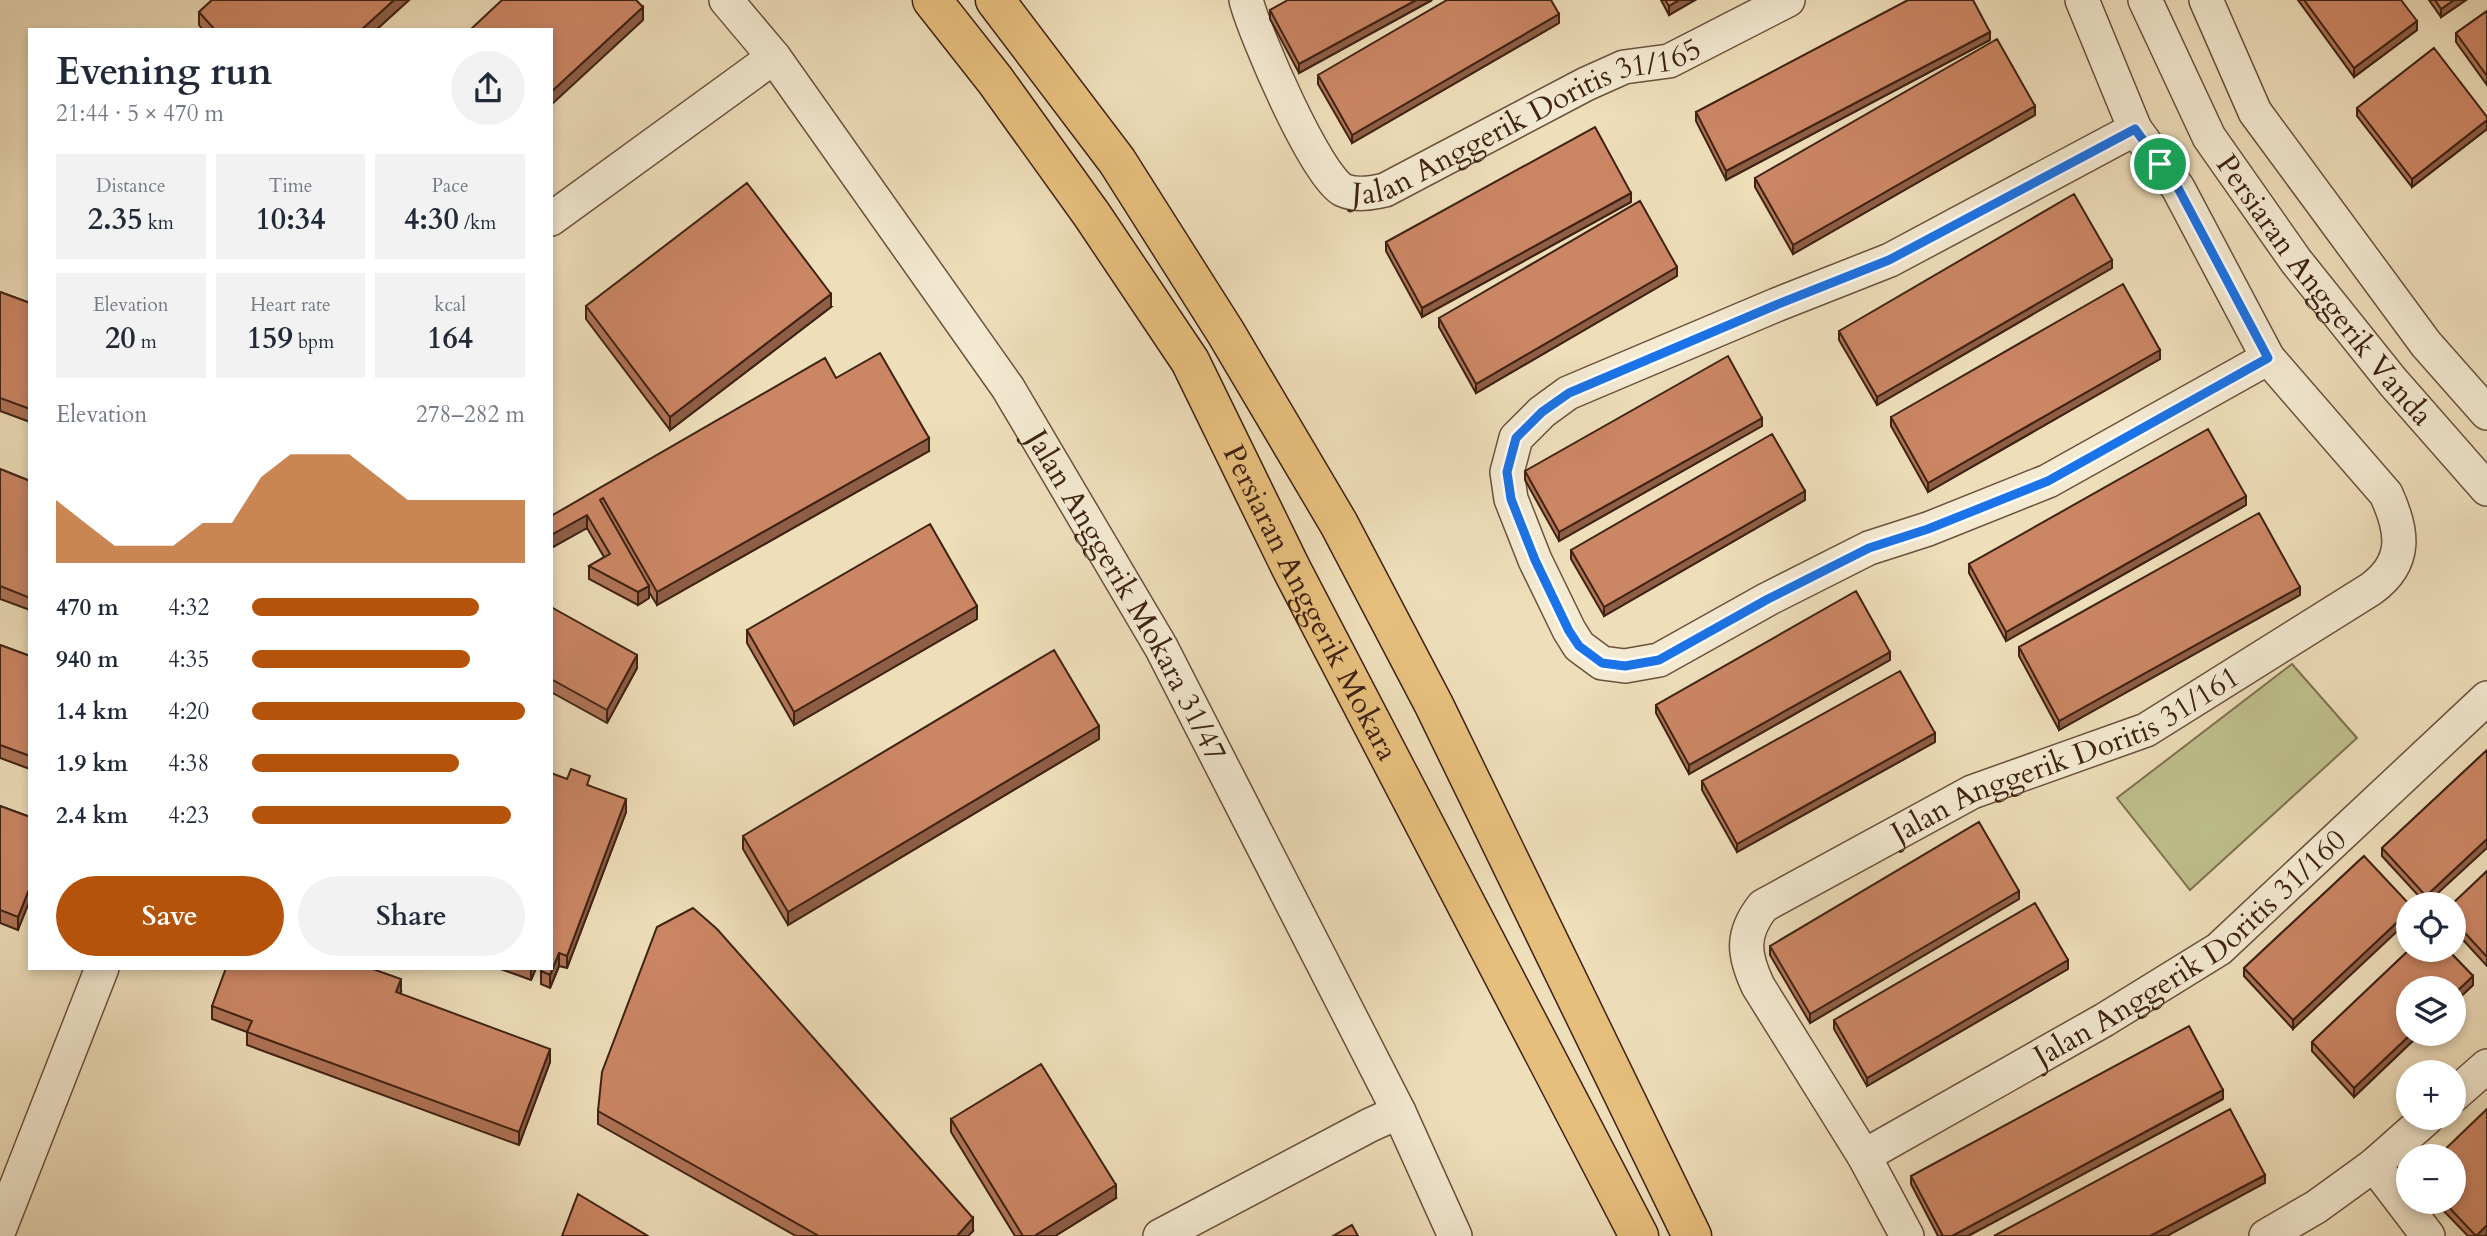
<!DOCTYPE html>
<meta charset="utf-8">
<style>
body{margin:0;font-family:Cardo,serif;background:#f2f2f3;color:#1f2937;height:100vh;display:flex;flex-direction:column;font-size:26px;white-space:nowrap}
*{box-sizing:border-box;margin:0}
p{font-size:23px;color:#747a83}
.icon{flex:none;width:38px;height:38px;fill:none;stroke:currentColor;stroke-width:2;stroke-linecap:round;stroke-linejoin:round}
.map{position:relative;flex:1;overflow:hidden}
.panel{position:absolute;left:28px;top:28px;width:525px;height:942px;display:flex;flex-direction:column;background:#fff;border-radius:0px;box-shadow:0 4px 10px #0003}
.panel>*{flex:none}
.controls{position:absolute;left:2396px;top:892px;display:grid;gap:14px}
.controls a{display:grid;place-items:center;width:70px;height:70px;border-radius:50%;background:#fff;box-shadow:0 4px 10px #0003;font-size:35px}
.pin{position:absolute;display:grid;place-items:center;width:60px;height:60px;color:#fff;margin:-30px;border:4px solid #fff;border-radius:50%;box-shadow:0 2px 7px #0007}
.round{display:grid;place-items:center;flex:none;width:74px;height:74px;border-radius:37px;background:#f2f2f3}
.overview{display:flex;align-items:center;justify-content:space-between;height:119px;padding:0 28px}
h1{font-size:38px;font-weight:700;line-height:52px}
.metrics{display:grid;grid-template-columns:repeat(3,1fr);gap:10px;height:119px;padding:7px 28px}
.metrics div{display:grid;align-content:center;border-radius:0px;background:#f2f2f3;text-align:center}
.metrics b{font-size:30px;font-weight:700}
.metrics small{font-size:19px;font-weight:400}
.metrics p{font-size:19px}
.chart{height:196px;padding:14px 28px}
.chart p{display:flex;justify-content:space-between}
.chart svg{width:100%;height:126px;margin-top:7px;fill:#b45309;opacity:.7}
.cta{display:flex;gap:14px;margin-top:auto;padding:14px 28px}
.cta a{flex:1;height:80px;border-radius:42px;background:#b45309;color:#fff;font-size:28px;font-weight:700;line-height:80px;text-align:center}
.cta a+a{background:#f2f2f3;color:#1f2937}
ul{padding:0 28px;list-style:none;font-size:23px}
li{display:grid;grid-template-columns:112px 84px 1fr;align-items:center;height:52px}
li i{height:18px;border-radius:9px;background:#b45309}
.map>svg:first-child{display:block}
</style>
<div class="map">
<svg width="2487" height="1236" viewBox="0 0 2487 1236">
<rect width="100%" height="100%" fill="#eedeba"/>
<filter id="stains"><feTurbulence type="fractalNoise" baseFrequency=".00286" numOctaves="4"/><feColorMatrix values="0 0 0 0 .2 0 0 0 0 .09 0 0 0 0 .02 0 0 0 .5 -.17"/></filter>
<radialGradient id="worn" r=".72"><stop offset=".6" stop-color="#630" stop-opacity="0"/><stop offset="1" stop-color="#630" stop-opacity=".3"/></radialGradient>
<path fill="#bec08c" stroke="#7e7150" stroke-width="2" d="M2292 664 2357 738 2190 890 2117 798Z"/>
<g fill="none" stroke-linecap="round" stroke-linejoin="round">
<defs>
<g id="minor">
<path id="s1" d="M726 0 774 57 1008 388 1161 647 1399 1112 1455 1236"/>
<path id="s2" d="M1246 0C1254 32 1316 177 1343 190 1356 196 1372 193 1385 190L1586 84 1624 67 1669 61 1788 0"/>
<path id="s3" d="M2145 0 2209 137 2296 261 2393 382 2487 489"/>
<path d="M2206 0 2255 112 2426 344 2487 413"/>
<path d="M2135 129 1890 260 1776 305 1568 393 1542 412 1516 438 1507 472 1511 499 1535 560 1569 630 1579 646 1602 663 1625 666 1659 660 1768 599 1869 548 1928 529 2048 481 2268 358"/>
<path d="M551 219 774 57"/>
<path d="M2454 1095 2487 1066"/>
<path id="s4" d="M1864 1156 2104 1020 2219 949 2487 698"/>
<path d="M2374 1165 2428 1236"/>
<path d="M0 1228 102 968"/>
<path d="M1160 1236 1370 1125 1399 1112"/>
<path id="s5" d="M1907 1236 1864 1156 1758 986C1743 954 1741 934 1763 906L1972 792 2146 730 2371 589C2408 562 2403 531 2386 494L2268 358 2178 188 2135 129 2082 0"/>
<path d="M2266 1236 2316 1207 2374 1165 2427 1118"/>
</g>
<g id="major">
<path id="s6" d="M932 0 995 80 1092 215 1190 361 1291 568 1639 1236"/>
<path d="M995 0 1117 161 1226 333 1339 524 1434 705 1692 1236"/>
</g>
</defs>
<use href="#minor" stroke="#6b513d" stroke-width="36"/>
<use href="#major" stroke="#3f2213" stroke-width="41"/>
<use href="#minor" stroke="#f4ead2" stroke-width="33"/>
<use href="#major" stroke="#e7bf7d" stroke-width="38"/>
</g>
<path fill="#af7356" stroke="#3f2213" stroke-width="2" d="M212 0H409L376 30H203L199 25V12Z
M1432 0 1299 73 1270 19V10Z
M1661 0H1695L1669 15Z
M2298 0H2401L2417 30 2354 77Z
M2429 0H2466L2441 17Z
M2487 11V85L2456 42V33Z
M1559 23 1352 143 1318 84V75Z
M1990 40 1726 180 1696 121V112Z
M2357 108 2487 117V129L2412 187 2357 116Z
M2035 115 1793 254 1755 187V178Z
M1631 202 1422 317 1386 251V242Z
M2112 268 1877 405 1839 340V331Z
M1677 276 1476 393 1439 327V318Z
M0 292 30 303V422L0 411Z
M586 306 831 307 670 430 586 319Z
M2160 359 1928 492 1891 426V417Z
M836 378 929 451 657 605 649 592V598L638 605 589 579V566L604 557 587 528 551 548V516Z
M1762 426 1559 541 1525 480V471Z
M0 469 30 481V610L0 599Z
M1805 500 1604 616 1571 559V550Z
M2246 505 2006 641 1969 573V564Z
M2300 595 2059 730 2019 656V647Z
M551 607 637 668 607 723 551 692Z
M977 619 794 725 747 643V630Z
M0 645 30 656V769L0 758Z
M1890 660 1689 774 1656 713V705Z
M1099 739 788 925 743 849V836Z
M1935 742 1737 852 1702 790V781Z
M2487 750 2426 904 2382 856V848Z
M567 779 590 786 626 812 567 968 559 966 550 988 541 984V971L551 968Z
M0 806 30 817 18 930 0 923Z
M2364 856 2293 1029 2244 976V968Z
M2487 871V966L2454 930V905Z
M2019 899 1810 1023 1770 955V946Z
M2409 950H2448L2473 976V985L2454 1003V989H2408V1034H2420L2354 1097 2312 1051V1042Z
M498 968H536L531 980Z
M2068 969 1867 1086 1834 1029V1020Z
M401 992 400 994 550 1062 519 1145 247 1045V1032L212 1019V1006Z
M2223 1099 1968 1236H1938L1911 1184V1176Z
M598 1111 973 1231 968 1236H796L598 1124Z
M951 1119 1116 1198 1055 1236H1015L951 1132Z
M2435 1202H2454L2487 1234 2485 1236H2468Z"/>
<path fill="#8e5e46" stroke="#3f2213" stroke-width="2" d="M394 0H409L376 30H361Z
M1416 0H1432L1299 73V64Z
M1679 0H1695L1669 15V6Z
M2454 0H2466L2441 17V9Z
M643 7V20L551 105V92Z
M1559 14V23L1352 143V135Z
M2417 21V30L2354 77V68Z
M1990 32V40L1726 180V171Z
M2035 106V115L1793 254V245Z
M2487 120V129L2412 187V179Z
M1631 193V202L1422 317V308Z
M2112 260V268L1877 405V397Z
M1677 267V276L1476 393V384Z
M831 294V307L670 430V417Z
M2160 350V359L1928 492V483Z
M1762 418V426L1559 541V532Z
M929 438V451L657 605V592Z
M1805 491V500L1604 616V607Z
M2246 496V505L2006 641V632Z
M587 515V528L551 548V535Z
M649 586V598L638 605V592Z
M2300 587V595L2059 730V721Z
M977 606V619L794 725V712Z
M1890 652V660L1689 774V765Z
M637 655V668L607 723V710Z
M1099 726V739L788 925V912Z
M1935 733V742L1737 852V844Z
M626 799V812L567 968V956Z
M2487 839V848L2426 904V896Z
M30 887V900L18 930V917Z
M2019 891V899L1810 1023V1014Z
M2408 912V921L2293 1029V1020Z
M559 953V966L550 988V975Z
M2068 960V969L1867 1086V1078Z
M531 968H536L531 980Z
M2473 976V985L2454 1003V994Z
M401 979V992L396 1005V992Z
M2411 1034H2420L2354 1097V1088Z
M550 1049V1062L519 1145V1132Z
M2223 1090V1099L1968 1236H1952Z
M2265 1175V1183L2167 1236H2150Z
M1116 1185V1198L1055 1236H1034Z
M973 1218V1231L968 1236H957Z
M2487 1225V1234L2485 1236H2476Z"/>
<path fill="#cb8664" stroke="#3f2213" stroke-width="2" d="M212 0H394L361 30H215L199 12Z
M502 0H636L643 7 551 92V30H470Z
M1288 0H1416L1299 64 1270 10Z
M1447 0H1551L1559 14 1352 135 1318 75Z
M1665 0H1679L1669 6Z
M1908 0H1973L1990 32 1726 171 1696 112Z
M2304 0H2401L2417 21 2354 68Z
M2435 0H2454L2441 9Z
M2487 11V76L2456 33Z
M1997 39 2035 106 1793 245 1755 178Z
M2434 48 2487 117V120L2412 179 2357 108Z
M1595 127 1631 193 1422 308 1386 242Z
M747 183 831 294 670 417 586 306Z
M2074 194 2112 260 1877 397 1839 331Z
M1640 201 1677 267 1476 384 1439 318Z
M2123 284 2160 350 1928 483 1891 417Z
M0 292 30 303V409L0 398Z
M880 353 929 438 657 592 603 498 600 500 649 586 638 592 589 566 610 554 587 515 551 535V516L825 358 836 378Z
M1728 356 1762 418 1559 532 1525 471Z
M2208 429 2246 496 2006 632 1969 564Z
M1772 434 1805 491 1604 607 1571 550Z
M0 469 30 481V598L0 586Z
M2259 513 2300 587 2059 721 2019 647Z
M930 524 977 606 794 712 747 630Z
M1856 591 1890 652 1689 765 1656 705Z
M551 607 637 655 607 710 551 679Z
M0 645 30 656V756L0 745Z
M1054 650 1099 726 788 912 743 836Z
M1900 671 1935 733 1737 844 1702 781Z
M2487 750V839L2426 896 2382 848Z
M571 769 590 776 587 785 626 799 567 956 559 953 550 975 541 971 542 968H551V773L567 779Z
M0 806 30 817V887L18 917 0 910Z
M1979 822 2019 891 1810 1014 1770 946Z
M2364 856 2410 905H2408V912L2293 1020 2244 968Z
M2487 871V957L2454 921V905H2451Z
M2035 903 2068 960 1867 1078 1834 1020Z
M693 908 717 929 973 1218 957 1236H819L598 1111 602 1072 657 927Z
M2409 950H2448L2473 976 2454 994V989H2408V1034H2411L2354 1088 2312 1042Z
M226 968H370L401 979 396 992 550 1049 519 1132 247 1032 252 1021 212 1006Z
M2189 1026 2223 1090 1952 1236H1943L1911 1176Z
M1041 1064 1116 1185 1034 1236H1023L951 1119Z
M2230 1109 2265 1175 2150 1236H1994Z
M2487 1109V1225L2476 1236 2444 1202H2454V1157H2437Z
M578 1194 648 1236H562Z
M1352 1225 1358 1236H1333Z"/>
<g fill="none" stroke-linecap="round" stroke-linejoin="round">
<defs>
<path id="route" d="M2135 129 2178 188 2268 358 2048 481 1928 529 1869 548 1768 599 1659 660 1625 666 1602 663 1579 646 1569 631 1535 560 1511 499 1507 472 1516 438 1542 412 1569 393 1776 305 1889 260Z"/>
</defs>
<use href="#route" stroke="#fff" stroke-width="14"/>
<use href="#route" stroke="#1a73e8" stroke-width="9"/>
</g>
<g text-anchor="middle" stroke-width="5" stroke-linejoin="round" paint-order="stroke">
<g font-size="30" fill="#3f2213" stroke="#f4ead2">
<text dy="10" stroke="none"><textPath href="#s2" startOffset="415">Jalan Anggerik Doritis 31/165</textPath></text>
<text dy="10" stroke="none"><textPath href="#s3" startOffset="343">Persiaran Anggerik Vanda</textPath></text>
<text dy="10" stroke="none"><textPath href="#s1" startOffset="719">Jalan Anggerik Mokara 31/47</textPath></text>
<text dy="10" stroke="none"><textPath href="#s6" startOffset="714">Persiaran Anggerik Mokara</textPath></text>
<text dy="10" stroke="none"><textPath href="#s5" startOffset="716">Jalan Anggerik Doritis 31/161</textPath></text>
<text dy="10" stroke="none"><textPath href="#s4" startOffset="388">Jalan Anggerik Doritis 31/160</textPath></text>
</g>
</g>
<rect width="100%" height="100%" filter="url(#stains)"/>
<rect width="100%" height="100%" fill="url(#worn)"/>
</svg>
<div class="controls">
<a><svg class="icon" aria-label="locate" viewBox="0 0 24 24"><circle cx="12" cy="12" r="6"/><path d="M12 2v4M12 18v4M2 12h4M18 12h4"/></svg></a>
<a><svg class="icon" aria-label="layers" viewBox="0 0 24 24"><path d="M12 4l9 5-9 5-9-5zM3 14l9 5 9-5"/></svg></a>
<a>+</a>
<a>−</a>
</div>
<div class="pin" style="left:2160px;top:164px;background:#1e9e55"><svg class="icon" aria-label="arrive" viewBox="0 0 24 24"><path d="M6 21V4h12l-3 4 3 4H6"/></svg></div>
<section class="panel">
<div class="overview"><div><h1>Evening run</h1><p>21:44 · 5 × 470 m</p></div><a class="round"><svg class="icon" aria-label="share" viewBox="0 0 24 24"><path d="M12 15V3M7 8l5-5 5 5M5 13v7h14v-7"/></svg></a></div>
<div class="metrics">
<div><p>Distance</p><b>2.35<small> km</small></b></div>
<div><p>Time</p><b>10:34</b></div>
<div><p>Pace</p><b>4:30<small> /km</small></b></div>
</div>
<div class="metrics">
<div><p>Elevation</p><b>20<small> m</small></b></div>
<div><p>Heart rate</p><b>159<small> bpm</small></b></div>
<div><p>kcal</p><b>164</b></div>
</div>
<div class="chart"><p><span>Elevation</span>278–282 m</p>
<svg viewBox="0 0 160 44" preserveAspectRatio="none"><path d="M0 44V22L10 30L20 38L30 38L40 38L50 30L60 30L70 14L80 6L90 6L100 6L110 14L120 22L130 22L140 22L150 22L160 22V44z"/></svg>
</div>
<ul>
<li><b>470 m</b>4:32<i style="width:83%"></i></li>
<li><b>940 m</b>4:35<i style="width:80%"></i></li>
<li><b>1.4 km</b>4:20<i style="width:100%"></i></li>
<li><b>1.9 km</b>4:38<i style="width:76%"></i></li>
<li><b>2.4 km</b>4:23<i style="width:95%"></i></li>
</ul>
<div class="cta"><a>Save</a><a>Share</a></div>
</section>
</div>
